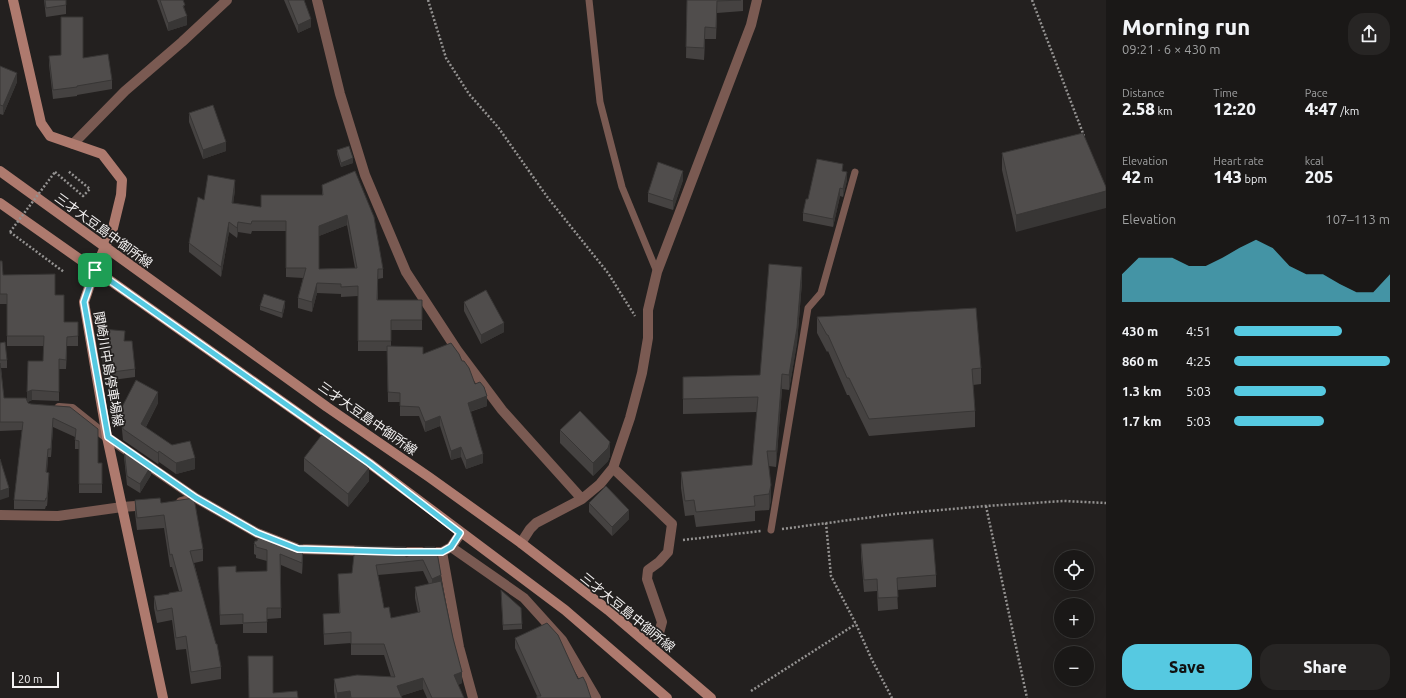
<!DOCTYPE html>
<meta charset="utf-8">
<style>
body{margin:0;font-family:Ubuntu,"Noto Sans JP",sans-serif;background:#272524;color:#f1f3f6;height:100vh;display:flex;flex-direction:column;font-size:15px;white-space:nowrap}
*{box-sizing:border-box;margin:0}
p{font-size:13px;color:#9fa0a1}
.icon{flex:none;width:22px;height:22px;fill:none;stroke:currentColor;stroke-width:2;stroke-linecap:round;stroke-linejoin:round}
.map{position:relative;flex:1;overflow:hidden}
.drawer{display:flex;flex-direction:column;background:#1a1817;width:300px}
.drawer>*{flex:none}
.controls{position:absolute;left:1054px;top:550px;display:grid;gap:8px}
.controls a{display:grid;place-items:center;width:40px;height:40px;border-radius:50%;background:#1a1817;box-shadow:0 4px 16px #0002,0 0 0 1px #383736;font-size:20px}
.scale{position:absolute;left:12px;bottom:10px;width:47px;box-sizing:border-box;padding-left:4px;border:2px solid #f4f2f2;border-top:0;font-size:11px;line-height:14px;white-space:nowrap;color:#f4f2f2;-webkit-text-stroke:3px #23201f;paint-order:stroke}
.pin{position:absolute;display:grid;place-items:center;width:34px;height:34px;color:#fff;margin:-17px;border-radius:8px;box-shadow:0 2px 6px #0006}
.round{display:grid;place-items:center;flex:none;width:42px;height:42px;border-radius:16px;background:#272524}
.headline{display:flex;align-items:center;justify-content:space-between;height:68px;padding:0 16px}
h1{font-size:22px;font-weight:800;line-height:30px}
.figures{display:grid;grid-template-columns:repeat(3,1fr);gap:6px;height:68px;padding:4px 16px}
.figures div{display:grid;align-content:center}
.figures b{font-size:17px;font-weight:800}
.figures small{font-size:11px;font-weight:400}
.figures p{font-size:11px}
.chart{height:112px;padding:8px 16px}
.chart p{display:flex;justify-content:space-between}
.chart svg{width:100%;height:72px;margin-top:4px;fill:#56c9e1;opacity:.7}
.primary-button{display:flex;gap:8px;margin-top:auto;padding:8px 16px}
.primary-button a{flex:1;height:46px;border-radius:16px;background:#56c9e1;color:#111;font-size:16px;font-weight:800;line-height:46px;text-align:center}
.primary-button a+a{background:#272524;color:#f1f3f6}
ul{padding:0 16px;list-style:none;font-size:13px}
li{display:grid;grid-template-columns:64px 48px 1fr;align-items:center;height:30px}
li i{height:10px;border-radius:5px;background:#56c9e1}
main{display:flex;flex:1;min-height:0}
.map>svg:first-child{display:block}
</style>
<main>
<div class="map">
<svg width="1106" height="698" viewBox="0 0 1106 698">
<rect width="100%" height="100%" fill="#23201f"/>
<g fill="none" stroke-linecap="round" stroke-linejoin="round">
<path stroke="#949291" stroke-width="2.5" stroke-dasharray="2 2" stroke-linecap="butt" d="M428 0 446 58 469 94 498 127 548 198 608 273 635 316
M1032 0 1084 136
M55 172 83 196 90 189 68 171
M10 232 64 272
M986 506 1027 698
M826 523 831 576 856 624 872 660 892 698
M782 529 895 514 986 506 1064 501 1106 503
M683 540 761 531
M751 691 856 624"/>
<path stroke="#7a5a52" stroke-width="7" d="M589 0 600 102 622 187 657 272
M771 530 808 308 821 293 855 172"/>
<path stroke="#7a5a52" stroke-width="10" d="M317 0 340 94 365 175 406 272 457 350 502 410 582 499
M73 144 125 91 182 42 227 0
M59 408 72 409 107 437 196 498
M613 468 672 524 668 552 659 562 648 570 647 579 662 622 659 633 649 645
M181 502 196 498 257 533 298 549 368 551
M0 515 58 516 122 507 149 505
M521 543 530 529 536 523 582 499 600 484 613 468 630 418 642 373 648 338V310L657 272 751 25 757 0
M451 547 524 598 562 640 596 698
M392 552H442L451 547 461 533
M442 552 459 647 473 698"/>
<path stroke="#ae7a6e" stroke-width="10" d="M13 0 41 123 50 136 102 154 122 180 121 195 113 228 95 270 84 302 107 437 163 698
M0 171 327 407 429 477 521 543 608 610 711 698
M0 203 369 463 565 610 667 698"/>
<path stroke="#949291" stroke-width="2.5" stroke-dasharray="2 2" stroke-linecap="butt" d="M10 232 55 172"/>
</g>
<path fill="#454241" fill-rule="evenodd" d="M44 0H66V14L46 17Z
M157 0H183L187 25 168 31Z
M284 0H304L311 27 298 33Z
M687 0H743V11L717 13 716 39H705L704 60 686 58Z
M49 56 83 58 112 80V89L77 95V96L53 99 49 65Z
M0 66 17 82 3 115 0 114Z
M189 113 226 151 203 159 189 122Z
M1083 133 1016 232 1002 170V153Z
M337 150 353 163 341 167 337 154Z
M355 171 383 269V278L378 279V300H422V330H391V346L423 354 462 361 487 406 470 412 483 463 466 469 461 457 451 460 440 426 425 432 419 416H400V402H388L387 351H358V296L341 297V294L317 293 312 312 298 308V298L303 278 286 277V231H252L251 234 238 232 237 238 229 232 221 277 189 252V243L204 200 235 190 233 203 261 207 322 195V185ZM347 225 355 268 319 269V236Z
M843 171 847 180 843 197 840 196 833 227 803 221V213Z
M683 180 673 210 648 202V193Z
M0 261 3 275 55 295 64 322H78V346H67L66 369H59V401L32 400 28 402V403L31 404 70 407 98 463H102V493H79V449H75V437L53 427 51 457H48L47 472 49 481 47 506H46L45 509H14V500L22 430 0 431V343L7 360V368H1L4 398 27 401 43 361 44 346H7V304H0Z
M802 282 797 343 789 390 782 389 776 467 769 466 771 500 769 510 755 511V521L696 527 694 515 685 516 681 488V472L752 465 757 412 683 414V377L760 375Z
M464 302 504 332 481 344 464 311Z
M260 306H285L282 318 260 310Z
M817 317 981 368V384L973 385 975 411V427L869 436 849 395H847L828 351 827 352 817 333Z
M101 339 124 341 135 369V377L105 381 101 348Z
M158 403 146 427 195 469 176 474 159 462 158 464 123 440 121 420V409Z
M560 430 610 456 608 461 593 476 560 443Z
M124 448 151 475 140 493 127 485 124 457Z
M304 458 369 481 348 507 304 471Z
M135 500 161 503 203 549V561L194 563 221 667V679L191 684 186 649 176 650 172 620 157 623 154 608V596L169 594 179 591 172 567H170L164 528 137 530 135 513Z
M589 503 629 519 612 536 589 512Z
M274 542 303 556 302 574 281 565V618L267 619V633H243V624L220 625 218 567 236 572 267 571V561L256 558V555L254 554V544Z
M861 544 936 575V587L897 590 898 609 878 611 877 591 864 592 861 556Z
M355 546 406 557 435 547 462 683 458 685 464 698H427L423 689 401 696 402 698H335L334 691V679L391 677 384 655H351V643L324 645 323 614 339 613 338 574 352 573ZM423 571 429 584 415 587V598L418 613 391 618 384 608 378 575Z
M501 595 522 624V629L503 630Z
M515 638 578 679 591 698 537 696 515 648Z"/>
<path fill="#383635" d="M187 16V25L168 31V23Z
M311 19V27L298 33V25Z
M705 27V39L704 60V48Z
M17 73V82L3 115V106Z
M226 142V151L203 159V150Z
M353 158V163L341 167V163Z
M683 171V180L673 210V201Z
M847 172V180L843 197V189Z
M235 180V190L232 213V203Z
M840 188V196L833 227V219Z
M1106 191V208L1016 232V215Z
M347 215V225L319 236V226Z
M229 222V232L221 277V267Z
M238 222V232L237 238V228Z
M802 267V282L797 343 789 390V375Z
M317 283V293L312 312V302Z
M285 301V306L282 318V313Z
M504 323V332L481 344V335Z
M67 337V346L66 369V360Z
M782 374V389L776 467V451Z
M32 390V400L27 402V392Z
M158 392V403L141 436V424Z
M487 396V406L468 412V403Z
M440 416V426L425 432V422Z
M53 418V427L51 457V449Z
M610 442V456L608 461 593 476V463Z
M461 447V457L451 460V451Z
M48 449V457L46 481V472Z
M159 451V462L158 464V453Z
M483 454V463L466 469V460Z
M195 458V469L176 474V463Z
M151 466V475L140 493V484Z
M369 468V481L348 507V494Z
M49 473V481L47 506V498Z
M771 485V500L769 510V494Z
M9 488V497L0 500V491Z
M629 510V519L612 536V527Z
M303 545V556L302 574V563Z
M441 575V586L432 590V579Z
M462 672V683L454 686V675Z
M423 678V689L397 697V686Z
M350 691V698H337V693Z"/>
<path fill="#504d4c" stroke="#383635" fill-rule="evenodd" d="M45 0H66V5L46 8Z
M160 0H183L185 5 183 6 187 16 168 23Z
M288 0H304L311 19 298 25Z
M687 0H741L717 1 716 28 705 27 704 48 686 47Z
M61 17H83V58L108 54 112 80 77 86V87L53 90 49 56 61 55Z
M0 66 17 73 3 106 0 105Z
M213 105 226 142 203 150 189 113Z
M1083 133 1106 187V191L1016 215 1002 153Z
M349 146 353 158 341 163 337 150Z
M817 159 843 164 842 171 847 172 843 189 840 188 833 219 803 213 806 199H808Z
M658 162 683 171 673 201 648 193Z
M355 171 374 217 383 269H378L377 300H422V320H391V341H358V286L341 287V284L317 283 312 302 298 298 306 268H286V221H252L251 224 238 222 237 228 229 222 221 267 189 243 198 197 204 200 208 175 235 180 232 203 261 207V195H323L322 185ZM347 215 357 268 319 269V226Z
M0 261H2L3 275 55 274V295H64V322H78V336L67 337 66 360 59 359V392L32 390 27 392 28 361H43L44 336H7V294H0Z
M769 264 802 267 797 328 789 375 782 374 776 451H767L771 485 769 494 754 496 755 506 696 512 694 500 685 501 681 472 752 465 758 397 683 399V377L760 375Z
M486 290 504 323 481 335 464 302Z
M264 294 285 301 282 313 260 306Z
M976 308 981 368 972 369 975 411 869 419 849 378H847L828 335H827L817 317Z
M102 329 125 331 124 341H132L135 369 105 373 101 339Z
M5 342 7 360H0V343Z
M451 343 459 354 462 361H464L469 368 475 384 480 382 484 387 487 396 468 403 483 454 466 460 461 447 451 451 440 416 425 422 419 407 400 406V393L388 392 387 346 423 347V354Z
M0 363 4 398H26L28 403 31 404 70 407 98 429V463H102V484H79V441L75 440 76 429 53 418 51 449H48L46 472 49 473 47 498H46L45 501 14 500 23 422H0Z
M136 380 158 392 141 424 172 445 190 441 195 458 176 463 159 451 158 453 123 429 121 409Z
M580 411 610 442 608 448 593 463 560 430Z
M324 432 369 468 348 494 304 458Z
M124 448 151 466 140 484 127 476Z
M0 459 9 488 0 491Z
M606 486 629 510 612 527 589 503Z
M160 498 161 503 194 498 203 549 190 551 216 644H217L221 667 191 672 186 636 176 638 172 608 157 611 154 596 169 594V593L182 591 172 554 170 555 164 515 137 518 135 500Z
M260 532 274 537 272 542 303 545 302 563 280 554 281 608H267V622L243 623V614L220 615 218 567 236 566V572L267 571V550L256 547V545L254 544 255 541H257Z
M933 539 936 575 897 578 898 597 878 598 877 579 864 580 861 544Z
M355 546 406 547V557L425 547H435L437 552 441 575 432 579 423 560 376 565 384 608 389 607 391 618 420 612 415 587 441 581 453 638 462 672 454 675 464 698H432L423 678 397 686 402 698H351L350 691 337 693 334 679 357 675 395 677 384 644H351V632L324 634 323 614 340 613 338 574 352 573Z
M501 590 521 608 522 624 503 625Z
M547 623 558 635 578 679 583 677 586 683 591 698H537V696H541L515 638Z
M248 656H273V693L297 691 298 698H249Z"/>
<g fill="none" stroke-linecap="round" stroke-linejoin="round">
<defs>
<path id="route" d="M95 270 369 463 460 533 451 547 442 552H396L298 549 257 533 196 498 108 437 84 302Z"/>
</defs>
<use href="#route" stroke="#fff" stroke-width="8"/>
<use href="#route" stroke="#56c9e1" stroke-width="5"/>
</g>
<g text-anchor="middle" stroke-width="3.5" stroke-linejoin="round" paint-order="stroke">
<g font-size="13" fill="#f4f2f2" stroke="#23201f">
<text transform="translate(104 230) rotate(36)" y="5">三才大豆島中御所線</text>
<text transform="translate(109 369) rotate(80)" y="5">関崎川中島停車場線</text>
<text transform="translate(368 418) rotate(35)" y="5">三才大豆島中御所線</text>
<text transform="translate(628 612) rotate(39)" y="5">三才大豆島中御所線</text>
</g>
</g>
</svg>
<div class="controls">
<a><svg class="icon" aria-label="locate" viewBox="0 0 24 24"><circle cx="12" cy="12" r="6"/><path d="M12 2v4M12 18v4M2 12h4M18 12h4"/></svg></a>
<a>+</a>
<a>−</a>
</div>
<div class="scale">20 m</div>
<div class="pin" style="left:95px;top:270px;background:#1e9e55"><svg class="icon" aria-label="arrive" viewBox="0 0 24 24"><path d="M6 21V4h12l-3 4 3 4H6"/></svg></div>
</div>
<section class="drawer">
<div class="headline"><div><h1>Morning run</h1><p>09:21 · 6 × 430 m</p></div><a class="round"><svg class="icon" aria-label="share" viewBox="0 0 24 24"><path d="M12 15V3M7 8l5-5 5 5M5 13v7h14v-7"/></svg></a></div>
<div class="figures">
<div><p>Distance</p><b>2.58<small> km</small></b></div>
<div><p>Time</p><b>12:20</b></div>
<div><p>Pace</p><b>4:47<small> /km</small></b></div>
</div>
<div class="figures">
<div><p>Elevation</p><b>42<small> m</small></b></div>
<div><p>Heart rate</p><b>143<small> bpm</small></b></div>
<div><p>kcal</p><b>205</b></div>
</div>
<div class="chart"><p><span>Elevation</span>107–113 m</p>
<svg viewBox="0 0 160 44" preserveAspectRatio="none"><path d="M0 44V27L10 17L20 17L30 17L40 22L50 22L60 17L70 11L80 6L90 11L100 22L110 27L120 27L130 33L140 38L150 38L160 27V44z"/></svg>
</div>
<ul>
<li><b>430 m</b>4:51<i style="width:69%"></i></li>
<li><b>860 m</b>4:25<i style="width:100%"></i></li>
<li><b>1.3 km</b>5:03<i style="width:59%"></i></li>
<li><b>1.7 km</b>5:03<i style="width:58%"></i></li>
</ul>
<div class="primary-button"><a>Save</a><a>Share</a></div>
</section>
</main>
